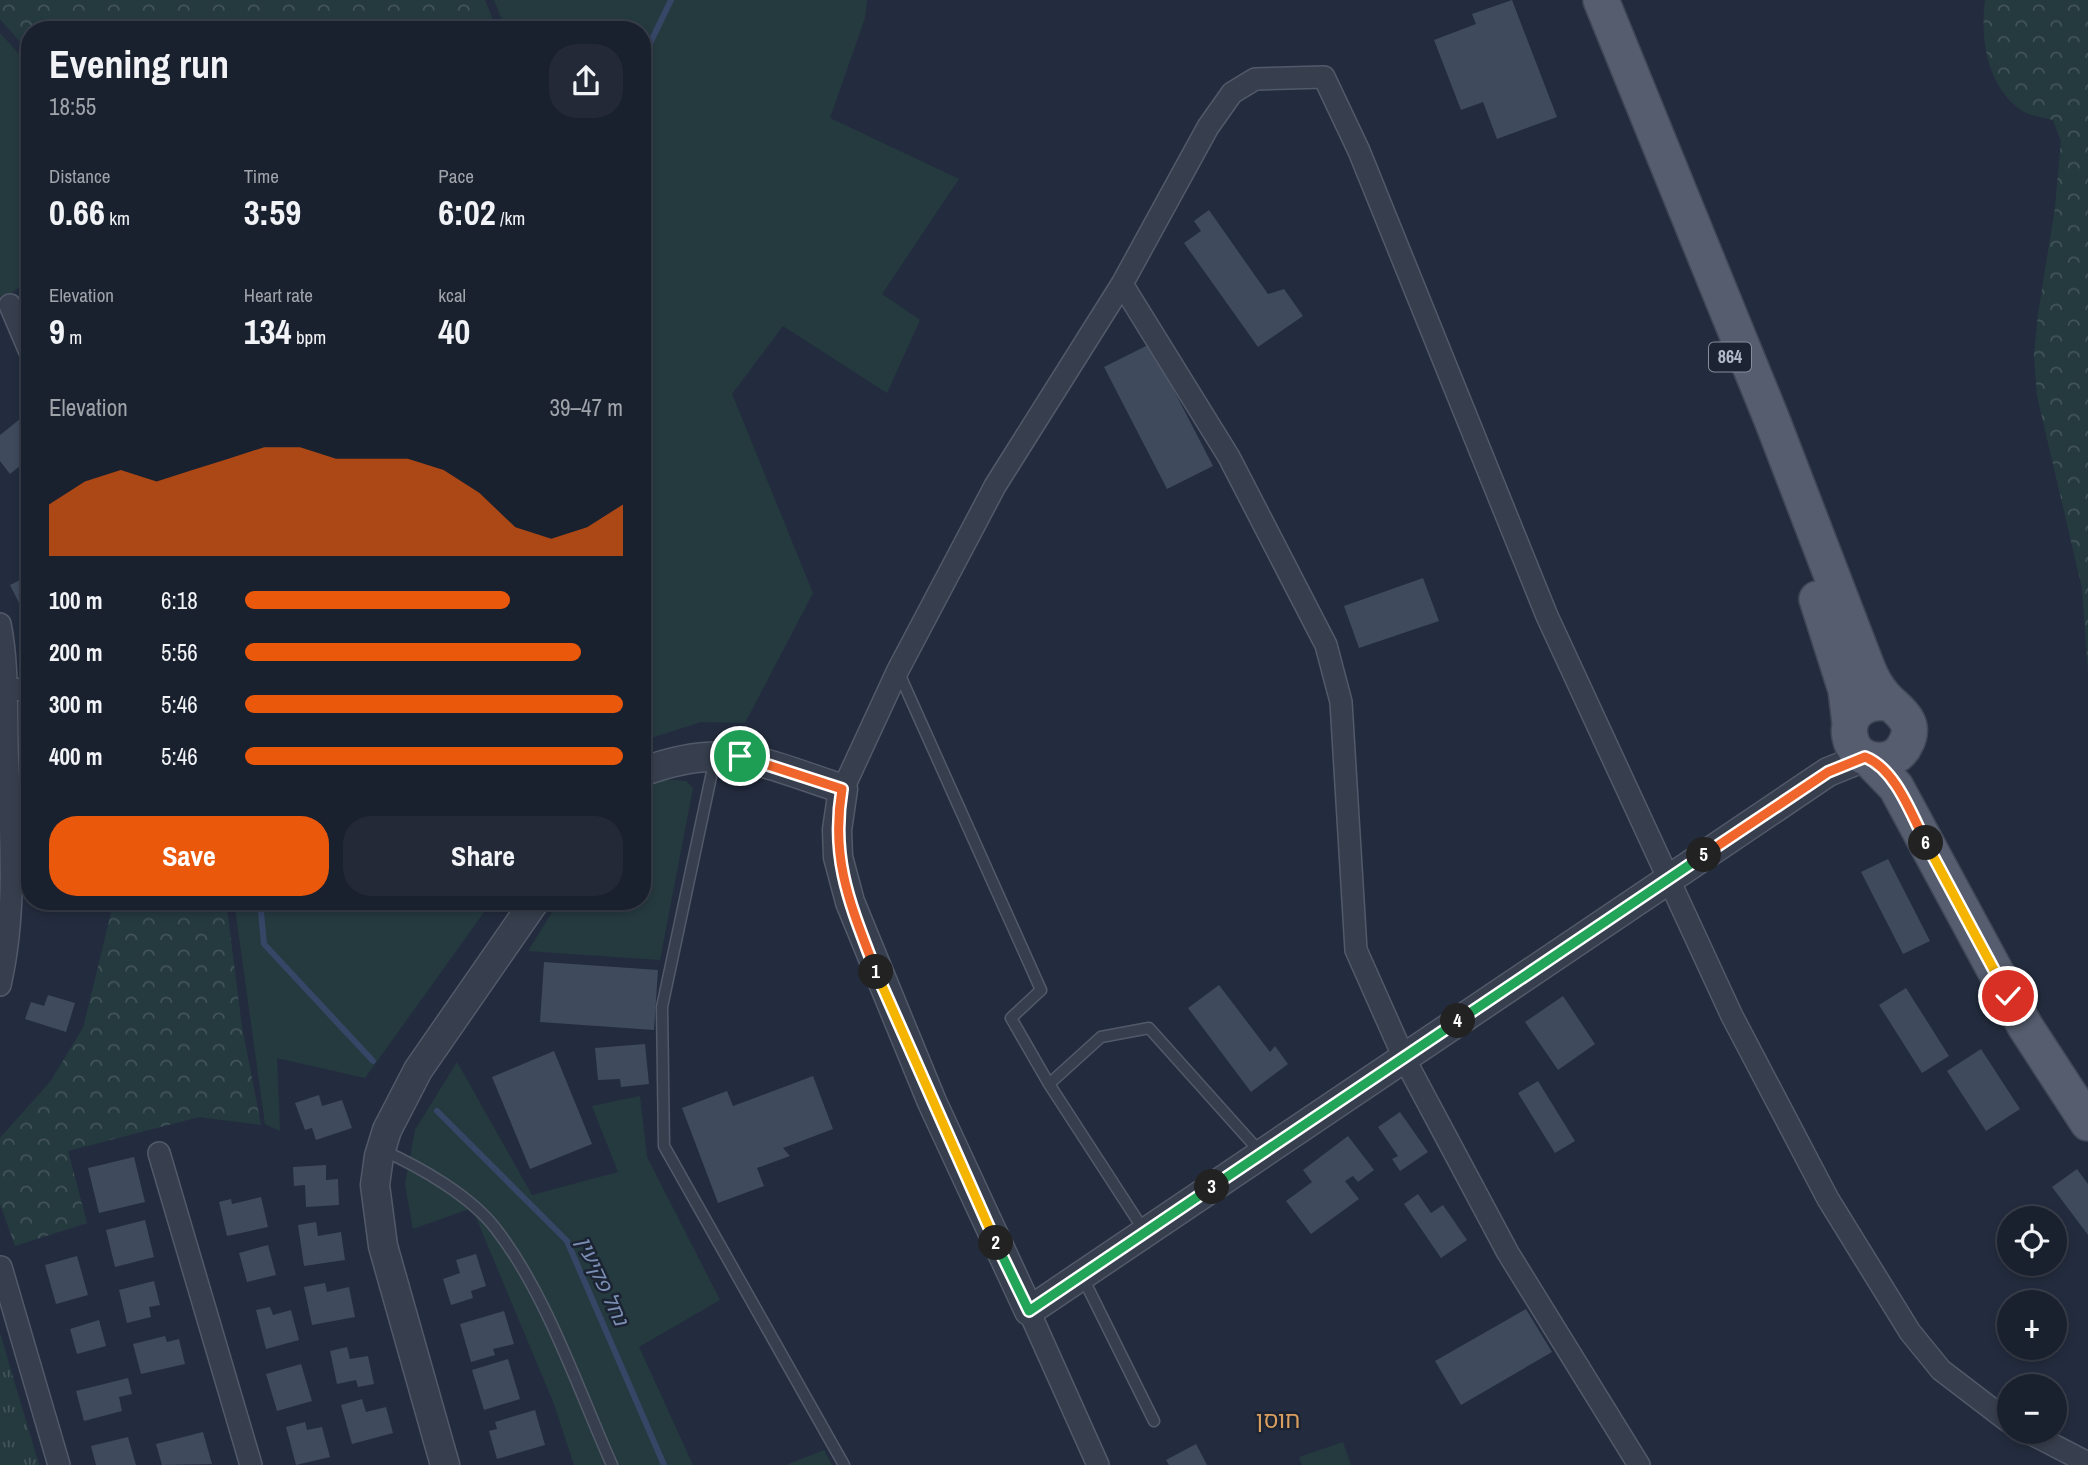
<!DOCTYPE html>
<meta charset="utf-8">
<style>
body{margin:0;font-family:"Archivo Narrow","Noto Sans Hebrew",sans-serif;background:#232936;color:#f1f3f6;height:100vh;display:flex;flex-direction:column;font-size:26px;white-space:nowrap}
*{box-sizing:border-box;margin:0}
p{font-size:23px;color:#9fa3aa}
.icon{flex:none;width:38px;height:38px;fill:none;stroke:currentColor;stroke-width:2;stroke-linecap:round;stroke-linejoin:round}
.map{position:relative;flex:1;overflow:hidden}
.panel{position:absolute;left:21px;top:21px;width:630px;height:889px;display:flex;flex-direction:column;background:#1a212e;border-radius:28px;box-shadow:0 4px 10px #0003,0 0 0 2px #383e4a}
.panel>*{flex:none}
.controls{position:absolute;left:1997px;top:1206px;display:grid;gap:14px}
.controls a{display:grid;place-items:center;width:70px;height:70px;border-radius:50%;background:#1a212e;box-shadow:0 4px 10px #0003,0 0 0 2px #383e4a;font-size:35px}
.pin{position:absolute;display:grid;place-items:center;width:60px;height:60px;color:#fff;margin:-30px;border:4px solid #fff;border-radius:50%;box-shadow:0 2px 7px #0007}
.km{position:absolute;width:35px;height:35px;margin:-18px;border-radius:50%;background:#222;color:#fff;font-size:19px;line-height:35px;text-align:center}
.round{display:grid;place-items:center;flex:none;width:74px;height:74px;border-radius:28px;background:#232936}
.summary{display:flex;align-items:center;justify-content:space-between;height:119px;padding:0 28px}
h1{font-size:38px;font-weight:700;line-height:52px}
.metrics{display:grid;grid-template-columns:repeat(3,1fr);gap:10px;height:119px;padding:7px 28px}
.metrics div{display:grid;align-content:center}
.metrics b{font-size:35px;font-weight:700}
.metrics small{font-size:19px;font-weight:400}
.metrics p{font-size:19px}
.chart{height:196px;padding:14px 28px}
.chart p{display:flex;justify-content:space-between}
.chart svg{width:100%;height:126px;margin-top:7px;fill:#ea580c;opacity:.7}
.primary-button{display:flex;gap:14px;margin-top:auto;padding:14px 28px}
.primary-button a{flex:1;height:80px;border-radius:28px;background:#ea580c;color:#fff;font-size:28px;font-weight:700;line-height:80px;text-align:center}
.primary-button a+a{background:#232936;color:#f1f3f6}
ul{padding:0 28px;list-style:none;font-size:23px}
li{display:grid;grid-template-columns:112px 84px 1fr;align-items:center;height:52px}
li i{height:18px;border-radius:9px;background:#ea580c}
.map>svg:first-child{display:block}
</style>
<div class="map">
<svg width="2088" height="1465" viewBox="0 0 2088 1465">
<defs>
<pattern id="forest-crowns" width="20" height="18" patternUnits="userSpaceOnUse" patternTransform="scale(1.75)"><rect width="20" height="18" fill="#253a3f"/><path d="M2 6a3 3 0 1 1 6 0M12 15a3 3 0 1 1 6 0" fill="none" stroke="#425459"/></pattern>
<pattern id="park-tufts" width="24" height="20" patternUnits="userSpaceOnUse" patternTransform="scale(1.75)"><rect width="24" height="20" fill="#253a3f"/><path d="M3 7l-1-3M5 7V3M7 7l1-3M15 17l-1-3M17 17v-4M19 17l1-3" fill="none" stroke="#425459"/></pattern>
</defs>
<rect width="100%" height="100%" fill="#232c3e"/>
<path fill="#253a3f" d="M494 0H867L865 18 830 118 959 179 882 294 920 320 887 393 783 326 732 394 813 593 745 723 701 722 642 741V30H506Z
M0 33 30 66V279L0 302Z
M663 779 686 781 693 788 660 960 528 951 559 901H642V790Z
M234 901H492L365 1078 277 1058 280 1131 265 1124Z
M457 1062 532 1195 618 1172 592 1106 640 1096 647 1157 720 1300 639 1347 693 1465H574L554 1404 472 1208 413 1229 405 1185 415 1130Z
M1343 1442 1351 1465H1302L1299 1457Z
M824 1450 832 1465H786Z"/>
<path fill="url(#forest-crowns)" d="M0 0H485L497 30H30V53L0 19Z
M1985 0H2088V673L2082 588 2037 396 2034 355 2038 314 2055 208 2061 141 2053 120C2043 117 2029 116 2021 110 1987 86 1980 39 1985 0Z
M114 901H226L242 1027 261 1125 199 1117 68 1151 87 1223 15 1246 0 1204V1138L50 1082 83 1028Z"/>
<path fill="url(#park-tufts)" d="M0 1333 39 1465H0Z"/>
<g fill="none" stroke-linecap="round" stroke-linejoin="round">
<path stroke="#364666" stroke-width="6" d="M642 60 671 0
M260 901 264 944 373 1061
M437 1111 567 1241 664 1465"/>
</g>
<path fill="#3f4a5d" d="M1512 0 1557 117 1497 139 1483 102 1461 110 1434 40 1476 24 1472 14Z
M1209 210 1268 294 1284 289 1303 316 1258 347 1184 243 1201 231 1194 221Z
M1150 344 1213 466 1167 489 1104 367Z
M30 403V458L10 474 0 461V435L25 415 21 410Z
M30 575V613L25 615 10 585Z
M1423 578 1439 621 1359 648 1344 606Z
M1888 859 1930 941 1903 954 1861 872Z
M544 962 658 970 654 1030 540 1022Z
M1219 985 1270 1052 1275 1046 1288 1064 1251 1092 1188 1008Z
M1906 988 1949 1056 1922 1073 1879 1005Z
M48 995 75 1003 66 1032 25 1019 31 1002 44 1006Z
M1563 996 1595 1044 1558 1070 1525 1022Z
M645 1044 649 1084 621 1087 620 1079 598 1080 595 1048Z
M1981 1049 2020 1109 1986 1131 1947 1071Z
M554 1051 592 1144 530 1169 492 1077Z
M813 1076 833 1129 783 1148 790 1156 757 1168 764 1186 718 1203 682 1108 727 1091 733 1106Z
M1538 1081 1575 1141 1555 1153 1518 1093Z
M319 1095 322 1106 342 1100 352 1128 316 1140 312 1128 305 1130 295 1103Z
M1400 1112 1428 1152 1400 1171 1392 1159 1398 1156 1378 1127Z
M1348 1136 1374 1170 1358 1182 1353 1176 1345 1181 1359 1199 1311 1234 1286 1201 1312 1182 1303 1170Z
M134 1157 145 1202 99 1213 88 1168Z
M326 1165V1180L338 1179 339 1205 306 1207 305 1185 294 1186 293 1167Z
M2077 1169 2088 1184V1235L2052 1187Z
M1418 1194 1431 1213 1443 1205 1467 1240 1441 1258 1404 1204Z
M261 1197 268 1227 227 1236 219 1202 231 1199 232 1204Z
M145 1220 154 1257 115 1267 106 1230Z
M316 1222 318 1236 341 1232 345 1260 304 1266 298 1225Z
M268 1245 276 1275 247 1282 239 1253Z
M476 1254 486 1286 471 1291 473 1298 451 1305 443 1279 460 1273 456 1260Z
M77 1256 88 1295 56 1304 45 1265Z
M154 1281 160 1305 149 1307 151 1317 127 1323 119 1290Z
M325 1283 327 1292 349 1287 355 1317 312 1325 304 1287Z
M270 1307 273 1315 291 1310 299 1340 266 1349 256 1310Z
M1526 1309 1552 1352 1461 1405 1435 1361Z
M504 1311 514 1344 493 1349 495 1355 471 1362 460 1324Z
M99 1320 106 1346 77 1354 70 1329Z
M165 1336 167 1342 179 1339 185 1364 141 1374 133 1344Z
M347 1347 350 1359 368 1356 374 1384 358 1387 356 1380 337 1384 330 1351Z
M508 1359 520 1399 484 1410 472 1370Z
M301 1364 312 1401 277 1411 266 1374Z
M128 1378 132 1394 119 1397 122 1411 84 1421 76 1391Z
M362 1399 366 1412 386 1407 393 1433 352 1444 341 1405Z
M535 1410 545 1445 497 1459 489 1431 497 1429 495 1422Z
M305 1422 307 1430 322 1427 330 1457 296 1465 286 1427Z
M203 1432 212 1464 162 1465 156 1444Z
M128 1437 136 1465H96L91 1446Z
M1196 1444 1207 1465H1169L1166 1460Z"/>
<g fill="none" stroke-linecap="round" stroke-linejoin="round">
<defs>
<path id="service" d="M898 671 1041 990 1011 1018 1049 1084
M715 758 662 1007 664 1146 844 1465
M382 1150C420 1167 471 1196 496 1229 547 1295 578 1389 612 1465
M1145 1232 1049 1084 1101 1037 1149 1028 1261 1153
M1082 1276 1154 1421"/>
<path id="minor" d="M1122 284 1229 457 1326 645 1341 702 1356 950 1404 1058 1508 1253 1639 1465
M10 305 30 352
M0 624C8 663 6 706 7 746 10 826 18 907 0 985
M5 690 30 689
M843 789 898 670 995 486 1122 284 1208 127 1232 93 1255 79 1324 77 1359 151 1547 616 1732 1016 1828 1199 1910 1332 1941 1370 2009 1422
M159 1153 251 1465
M1 1267 59 1465
M1029 1311 1098 1465
M2028 1432 2088 1463"/>
<path id="tertiary" d="M642 772C727 740 762 763 843 789L837 830 838 857 850 902 932 1102 1029 1311 1828 772 1865 757
M445 1465 383 1246 375 1185 379 1156 387 1130 418 1070 535 901"/>
<path id="primary" d="M1601 0 1772 420 1867 667C1871 677 1876 687 1883 695 1895 710 1918 719 1906 743 1895 769 1855 765 1850 737 1845 712 1868 698 1891 704
M1817 599 1846 690 1850 723
M1870 760 1896 787 2025 1026 2088 1123"/>
</defs>
<use href="#service" stroke="#525a69" stroke-width="13"/>
<use href="#minor" stroke="#525a69" stroke-width="24"/>
<use href="#tertiary" stroke="#525a69" stroke-width="31"/>
<use href="#primary" stroke="#404857" stroke-width="38"/>
<use href="#service" stroke="#373f4e" stroke-width="10"/>
<use href="#minor" stroke="#373f4e" stroke-width="21"/>
<use href="#tertiary" stroke="#373f4e" stroke-width="28"/>
<use href="#primary" stroke="#555d6e" stroke-width="35"/>
</g>
<g fill="none" stroke-linecap="round" stroke-linejoin="round">
<defs>
<path id="split-1" d="M740 756 842 789C830 861 851 906 876 972"/>
<path id="split-2" d="M876 972 996 1243"/>
<path id="split-3" d="M996 1243 1029 1311 1212 1187"/>
<path id="split-4" d="M1212 1187 1458 1021"/>
<path id="split-5" d="M1458 1021 1704 855"/>
<path id="split-6" d="M1704 855 1828 772 1865 757C1896 769 1912 816 1926 843"/>
<path id="split-7" d="M1926 843 2008 996"/>
</defs>
<use href="#split-1" stroke="#fff" stroke-width="14"/>
<use href="#split-2" stroke="#fff" stroke-width="14"/>
<use href="#split-3" stroke="#fff" stroke-width="14"/>
<use href="#split-4" stroke="#fff" stroke-width="14"/>
<use href="#split-5" stroke="#fff" stroke-width="14"/>
<use href="#split-6" stroke="#fff" stroke-width="14"/>
<use href="#split-7" stroke="#fff" stroke-width="14"/>
<use href="#split-1" stroke="#f0652b" stroke-width="9"/>
<use href="#split-2" stroke="#f5b400" stroke-width="9"/>
<use href="#split-3" stroke="#22a559" stroke-width="9"/>
<use href="#split-4" stroke="#22a559" stroke-width="9"/>
<use href="#split-5" stroke="#22a559" stroke-width="9"/>
<use href="#split-6" stroke="#f0652b" stroke-width="9"/>
<use href="#split-7" stroke="#f5b400" stroke-width="9"/>
</g>
<g text-anchor="middle" stroke-width="5" stroke-linejoin="round" paint-order="stroke">
<rect fill="#1c2433" stroke="#868d9c" stroke-width="2" x="1709" y="342.5" width="42" height="29" rx="5"/>
<g font-size="18" font-weight="bold" fill="#b3bac9">
<text x="1730" y="363">864</text>
</g>
<g font-size="21" font-style="italic" fill="#7a8db2" stroke="#1c2433">
<text transform="translate(602 1281) rotate(65)" y="7">נחל פקיעין</text>
</g>
<g font-size="23" fill="#d89f5f" stroke="#1c2433">
<text x="1278" y="1428">חוסן</text>
</g>
</g>
</svg>
<div class="controls">
<a><svg class="icon" aria-label="locate" viewBox="0 0 24 24"><circle cx="12" cy="12" r="6"/><path d="M12 2v4M12 18v4M2 12h4M18 12h4"/></svg></a>
<a>+</a>
<a>−</a>
</div>
<div class="pin" style="left:740px;top:756px;background:#1e9e55"><svg class="icon" aria-label="arrive" viewBox="0 0 24 24"><path d="M6 21V4h12l-3 4 3 4H6"/></svg></div>
<div class="pin" style="left:2008px;top:996px;background:#d93025"><svg class="icon" aria-label="check" viewBox="0 0 24 24"><path d="M5 12l5 5 9-10"/></svg></div>
<b class="km" style="left:876px;top:972px">1</b>
<b class="km" style="left:996px;top:1243px">2</b>
<b class="km" style="left:1212px;top:1187px">3</b>
<b class="km" style="left:1458px;top:1021px">4</b>
<b class="km" style="left:1704px;top:855px">5</b>
<b class="km" style="left:1926px;top:843px">6</b>
<section class="panel">
<div class="summary"><div><h1>Evening run</h1><p>18:55</p></div><a class="round"><svg class="icon" aria-label="share" viewBox="0 0 24 24"><path d="M12 15V3M7 8l5-5 5 5M5 13v7h14v-7"/></svg></a></div>
<div class="metrics">
<div><p>Distance</p><b>0.66<small> km</small></b></div>
<div><p>Time</p><b>3:59</b></div>
<div><p>Pace</p><b>6:02<small> /km</small></b></div>
</div>
<div class="metrics">
<div><p>Elevation</p><b>9<small> m</small></b></div>
<div><p>Heart rate</p><b>134<small> bpm</small></b></div>
<div><p>kcal</p><b>40</b></div>
</div>
<div class="chart"><p><span>Elevation</span>39–47 m</p>
<svg viewBox="0 0 160 44" preserveAspectRatio="none"><path d="M0 44V26L10 18L20 14L30 18L40 14L50 10L60 6L70 6L80 10L90 10L100 10L110 14L120 22L130 34L140 38L150 34L160 26V44z"/></svg>
</div>
<ul>
<li><b>100 m</b>6:18<i style="width:70%"></i></li>
<li><b>200 m</b>5:56<i style="width:89%"></i></li>
<li><b>300 m</b>5:46<i style="width:100%"></i></li>
<li><b>400 m</b>5:46<i style="width:100%"></i></li>
</ul>
<div class="primary-button"><a>Save</a><a>Share</a></div>
</section>
</div>
